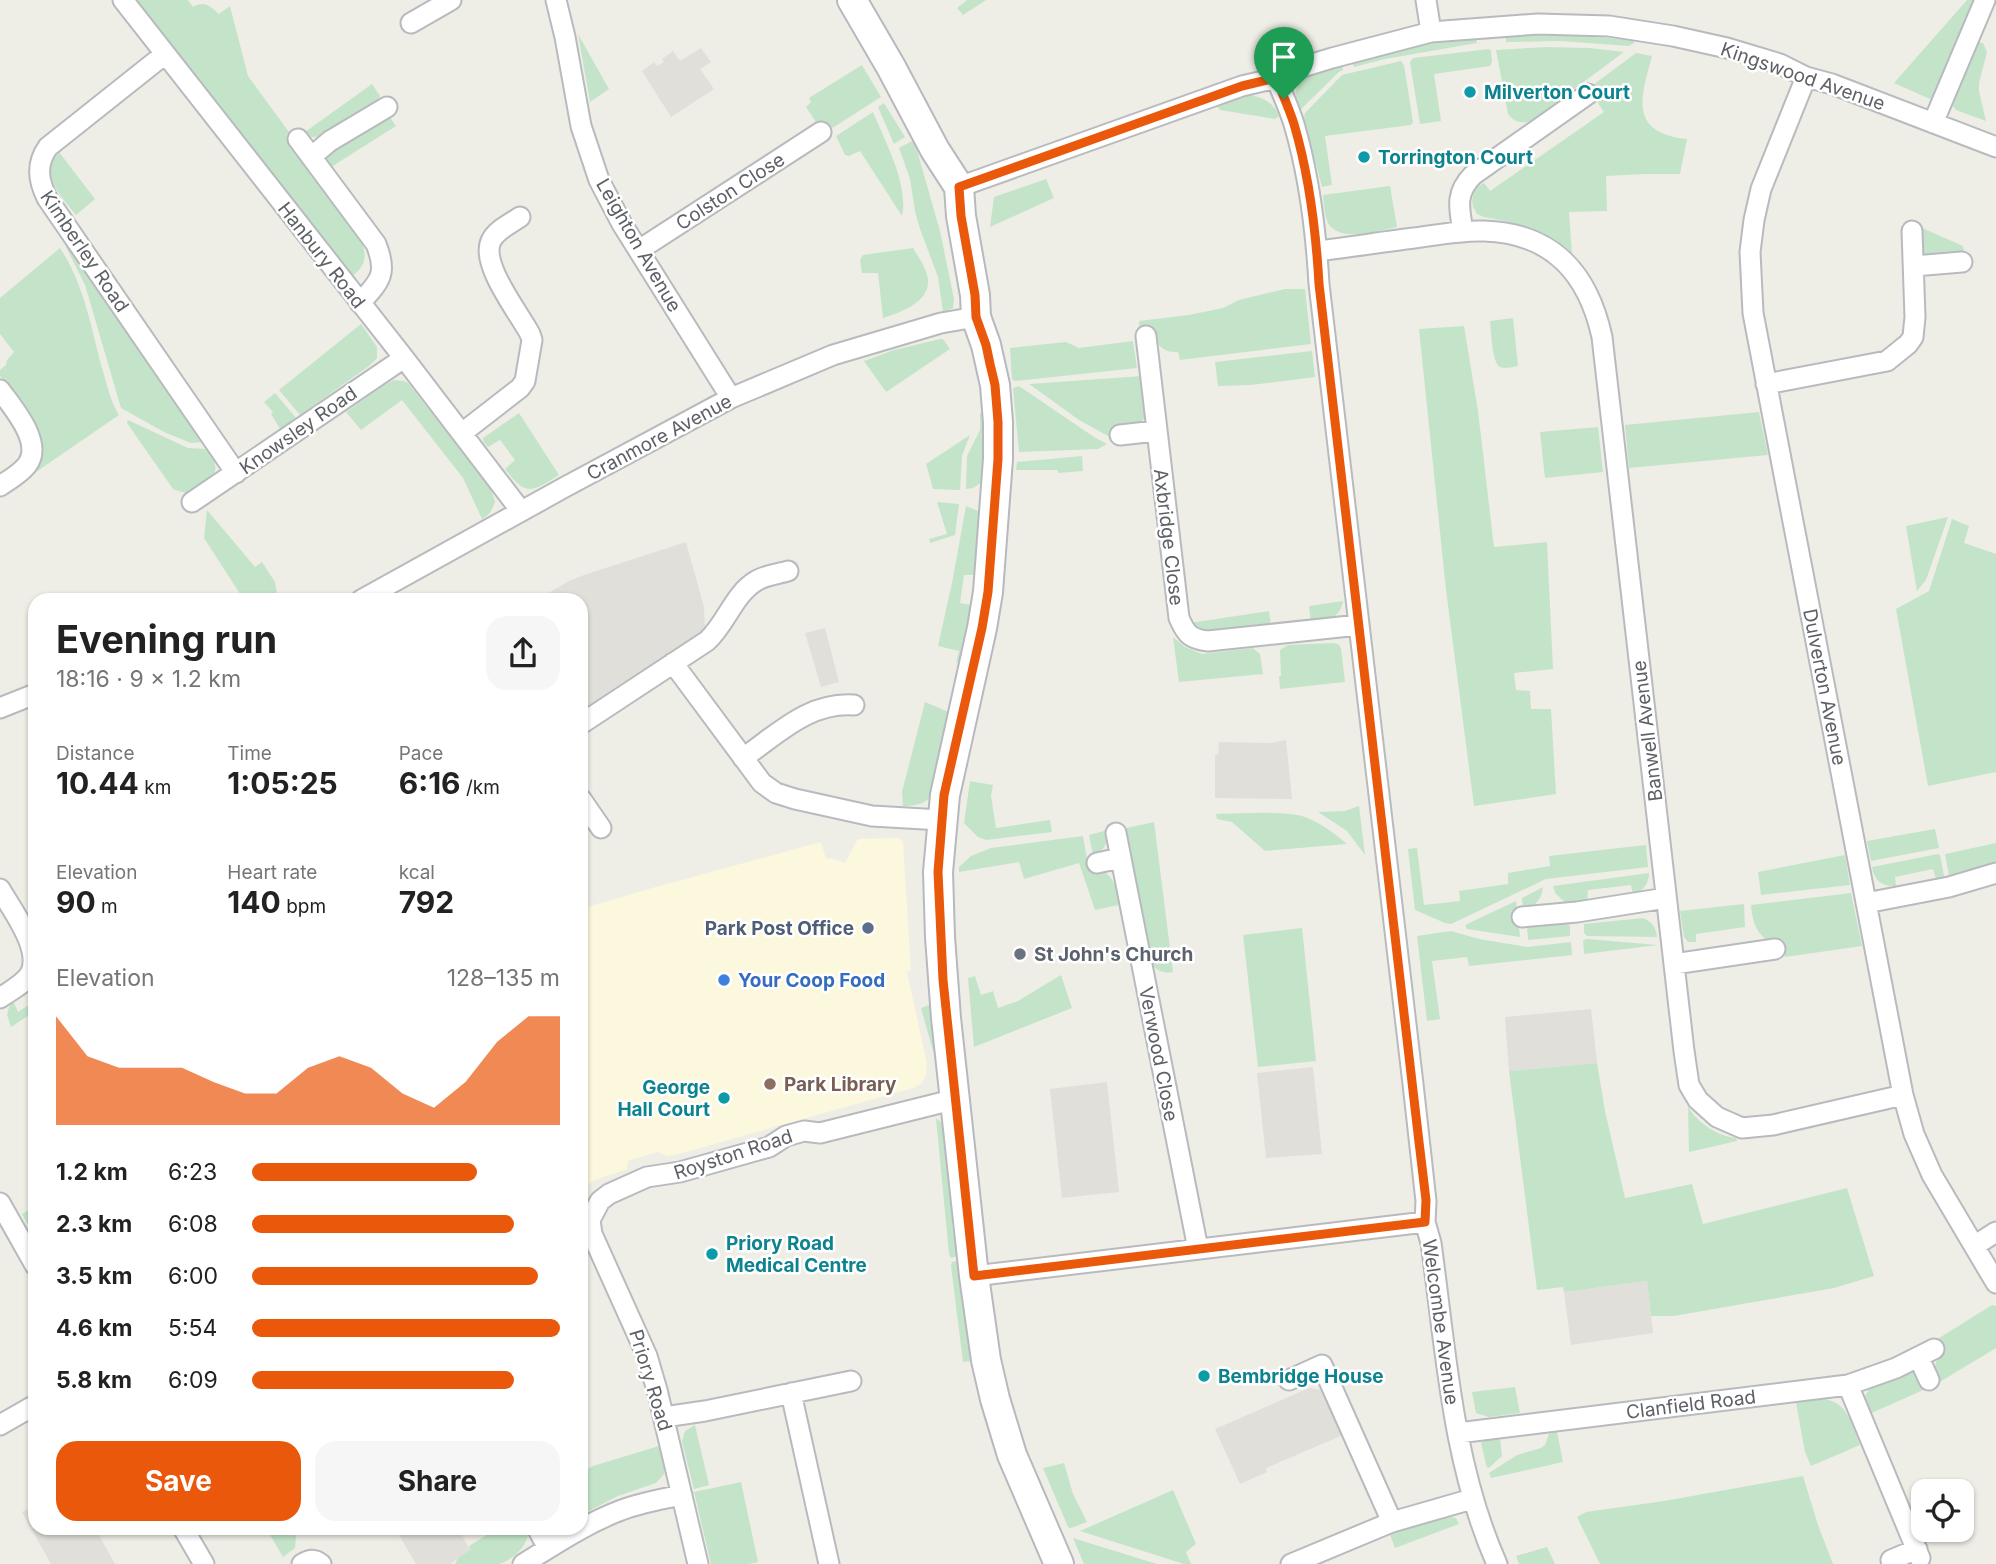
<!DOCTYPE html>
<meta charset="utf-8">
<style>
body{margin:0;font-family:Inter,sans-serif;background:#f6f6f6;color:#222;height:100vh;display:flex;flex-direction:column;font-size:26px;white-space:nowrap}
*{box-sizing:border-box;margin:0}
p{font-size:23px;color:#767676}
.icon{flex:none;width:38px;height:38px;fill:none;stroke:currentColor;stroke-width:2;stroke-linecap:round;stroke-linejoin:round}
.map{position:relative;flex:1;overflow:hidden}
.panel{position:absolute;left:28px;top:593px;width:560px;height:942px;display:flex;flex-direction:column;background:#fff;border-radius:21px;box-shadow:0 2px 5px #0004}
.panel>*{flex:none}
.fabs{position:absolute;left:1911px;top:1479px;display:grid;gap:14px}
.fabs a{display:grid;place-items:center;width:63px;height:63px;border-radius:14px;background:#fff;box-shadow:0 2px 5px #0004;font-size:35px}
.pin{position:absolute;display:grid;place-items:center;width:60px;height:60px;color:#fff;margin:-72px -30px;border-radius:50% 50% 50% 0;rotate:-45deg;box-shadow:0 0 7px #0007}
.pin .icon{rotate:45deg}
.round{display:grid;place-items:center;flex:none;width:74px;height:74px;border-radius:21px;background:#f6f6f6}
.overview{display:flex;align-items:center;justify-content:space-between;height:119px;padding:0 28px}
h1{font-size:38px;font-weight:700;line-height:52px}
.metrics{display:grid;grid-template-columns:repeat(3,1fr);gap:10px;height:119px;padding:7px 28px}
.metrics div{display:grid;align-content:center}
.metrics b{font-size:30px;font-weight:700}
.metrics small{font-size:19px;font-weight:400}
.metrics p{font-size:19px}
.chart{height:196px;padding:14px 28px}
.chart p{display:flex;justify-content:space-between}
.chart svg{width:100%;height:126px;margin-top:7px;fill:#ea580c;opacity:.7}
.cta{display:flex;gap:14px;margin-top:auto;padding:14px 28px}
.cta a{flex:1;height:80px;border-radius:21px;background:#ea580c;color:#fff;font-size:28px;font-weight:700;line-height:80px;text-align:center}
.cta a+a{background:#f6f6f6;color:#222}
ul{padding:0 28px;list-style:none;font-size:23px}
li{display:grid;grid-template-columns:112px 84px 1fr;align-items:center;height:52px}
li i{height:18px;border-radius:9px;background:#ea580c}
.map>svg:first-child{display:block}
</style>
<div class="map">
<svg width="1996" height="1564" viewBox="0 0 1996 1564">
<rect width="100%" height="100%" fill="#eeeee6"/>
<path fill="#fbf8de" d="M899 838 903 842 911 970 907 972 927 1064 926 1076 921 1084 913 1088 679 1154 667 1156 657 1152 628 1161 627 1169 593 1181 581 1190V909L652 888 821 842 826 859 831 858 845 863 858 839Z"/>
<path fill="#e0dfda" d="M701 48 711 62 700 69 714 89 671 117 642 71 654 62 657 66 664 62 662 59 673 51 680 61Z
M686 542 704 607 705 630 701 635 581 711V600H536L571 580 584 575Z
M825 628 839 682 821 687 805 633Z
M1286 740 1292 799 1215 798V755L1218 754 1219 742 1271 743Z
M1591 1009 1597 1063 1509 1071 1505 1017Z
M1313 1067 1322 1154 1266 1158 1257 1073Z
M1107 1082 1119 1192 1062 1198 1050 1089Z
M1647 1281 1653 1333 1571 1345 1564 1292Z
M1309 1388 1323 1390 1343 1435 1266 1468 1267 1472 1240 1484 1215 1429Z
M35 1505V1528H95L115 1564H51L22 1512Z
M395 1528H458L470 1550 450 1564H416Z"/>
<path fill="#c4e4c9" d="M131 0H188L193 7C204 0 211 7 219 14L230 6 248 76 289 132 286 136 362 243C368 260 364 267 350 278Z
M967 0H986L963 15 957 8Z
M1967 0H1976L1936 96 1930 99 1894 83Z
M578 34 609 89 590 102Z
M1506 34 1570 35 1634 40V43L1629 46 1560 41 1506 42Z
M1476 37 1477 43 1385 59 1354 67 1352 62 1408 47Z
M1976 42 1983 43 1987 52 1979 83V91L1986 121 1956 110 1952 105 1951 101Z
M1547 47 1590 48 1624 52 1531 121C1522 124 1514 122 1508 114L1496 50Z
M1489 49 1491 51 1492 62 1490 66 1434 74 1441 121 1420 124 1410 62 1413 58Z
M1636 53 1652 56C1641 97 1628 133 1687 139L1680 174H1646L1606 176 1607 211 1569 212 1572 254 1542 233 1505 221 1484 217 1477 214 1473 207 1472 201 1475 188 1484 183 1490 191 1604 112 1596 100 1602 96 1593 85Z
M1401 61 1404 65 1413 122 1411 125 1325 136 1332 185 1322 187 1304 118 1305 113 1342 75Z
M1342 64 1343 70 1339 72 1298 112C1287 76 1314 72 1342 64Z
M862 65 881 97 834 127 821 130 806 107 811 102 809 98Z
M372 84 380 96 373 106 320 136C313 138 309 138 305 132Z
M1251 95C1264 98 1274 103 1279 116L1275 119 1220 110 1217 106Z
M884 103 905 137 894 144 878 107Z
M873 112C885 141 909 185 902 216L860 151 849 156 845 155 836 136Z
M389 116 396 126 328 169 326 161 330 150Z
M914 140 940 231 954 299 953 308 943 312 938 277 920 229 915 211 910 179 899 148Z
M59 152 95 199 76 215C61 195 39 177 59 152Z
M1046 179 1054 198 990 227 994 197Z
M1390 186 1397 227C1378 231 1339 243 1328 223 1324 214 1324 204 1323 195Z
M1920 227 1963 246 1964 253 1920 254Z
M69 241 204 442 191 443 164 432 121 408 85 285 65 245Z
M60 248C84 284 91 327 102 368 107 384 110 401 119 415L33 474 40 455 38 433 0 376V370L6 365 7 360 14 352 0 334V298Z
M913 248C919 258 927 269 928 280 930 302 900 313 883 318L878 273H862L860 260 863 255Z
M1285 289H1305L1311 344 1180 360 1178 352C1163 353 1157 345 1152 332L1140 333 1139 321 1189 315 1223 308 1239 300Z
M1513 318 1518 366C1513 367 1505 369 1500 367 1492 363 1491 331 1490 321Z
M361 324 377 347V358L369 366 300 415 279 390Z
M1464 326 1478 411 1494 547 1547 542 1553 669 1514 673 1516 690 1530 691 1531 709H1551L1556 794 1474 806 1446 590 1419 329Z
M940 339H943L950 349 886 392 864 361 894 350Z
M1133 341 1137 368 1015 381 1012 379 1010 348 1066 342 1079 348Z
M1312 351 1315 377 1251 385 1218 386 1215 362Z
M1142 376 1146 414 1144 419 1117 441 1079 420 1029 384Z
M394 380 404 381 408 383 491 489 495 502C492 510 490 515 482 519L463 478 402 400 361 430 346 412 380 388Z
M1019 386 1094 437 1107 444 1098 449 1019 452 1013 388Z
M275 393 296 418 280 429 271 414 273 412 264 402Z
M1759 412 1768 455 1629 468 1625 425Z
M519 413 559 475C532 492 526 497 505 469L515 460 500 440 488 447 483 441V438Z
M980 413H986L985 480 973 488 966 489 967 456 980 430Z
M128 420 188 448 208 449C210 454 215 459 215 465 218 477 201 491 190 493 184 493 178 491 173 489L127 423Z
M1598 427 1603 472 1545 478 1540 432Z
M970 435 962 456 960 490 933 489 926 464Z
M1082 456 1083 471 1058 473V470H1016L1017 462Z
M937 502 959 504 955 535 930 543 929 539 947 534Z
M966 506 978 511 982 517 979 575H964L960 603 976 606 966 654 956 663 959 651 938 646 952 583Z
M207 510 255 567 262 562 275 582 277 594 282 600H244L204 538Z
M1948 517 1926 580 1917 591 1906 526Z
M1952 519 1969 526 1964 543 1996 554V772L1928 786 1896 609 1929 591Z
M1343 601C1340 619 1326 621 1311 623L1309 606Z
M1269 611 1271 627 1203 633 1190 623Z
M1173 637 1185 647 1202 654 1253 648 1260 654 1263 674 1179 682Z
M1333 643 1338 644 1341 648 1345 682 1280 689 1279 676H1281L1280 650 1288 645Z
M925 702 953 714 934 793C926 804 916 806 903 806L902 792Z
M970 781 993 785 991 796 996 828 1050 820 1052 832 986 840 978 837 964 823Z
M1359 806 1365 855 1347 831 1318 812 1345 811Z
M1216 814C1239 814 1286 810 1305 817 1321 823 1334 833 1347 844L1265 851 1232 822 1217 819Z
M1154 822 1173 972C1163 974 1156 970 1149 962L1122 829Z
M1935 829 1939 848 1871 861 1867 841Z
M1108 830C1108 844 1105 849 1093 856L1089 835Z
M1083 836 1089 870C1113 868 1116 886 1119 905L1095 910 1079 863 1024 879 1019 862 959 872V867L971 856 991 848Z
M1996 843V867L1950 881 1945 854Z
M1646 845 1648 867 1546 879 1451 924 1445 923 1415 910 1408 849 1417 848 1424 905 1460 901 1459 891 1508 884V873L1550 866 1549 856Z
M1938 854 1940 855 1945 881 1937 883 1933 869 1895 877 1896 886C1883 887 1874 881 1872 867Z
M1845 855 1850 885 1761 895 1758 872Z
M1649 873C1649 884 1643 891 1633 894L1631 885 1588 890 1587 904 1568 905 1555 893 1553 886Z
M1543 887C1542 900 1535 906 1523 911L1522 898Z
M1851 893 1862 946 1785 957 1783 943C1761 945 1752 925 1751 905Z
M1516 901 1520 937 1467 929 1465 925Z
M1744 904 1745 927 1696 934V942H1688L1684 937 1680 911Z
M1643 918C1652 922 1656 927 1657 937L1587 936 1584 933V924Z
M1567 922 1570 927V936L1528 940 1527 926Z
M1302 928 1316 1061 1258 1067 1243 935Z
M1451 931 1479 939 1527 947 1571 942 1572 955 1469 966 1467 957 1432 961 1440 1019 1427 1021 1417 936Z
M1588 939 1658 945 1584 954 1583 940Z
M1061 975 1072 1008 974 1047 968 978 975 976 981 995 993 991 998 1008 1018 1001Z
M35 1001V1011L11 1027 7 1015 10 1003H14L18 1012Z
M929 1005 939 1018 942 1050 933 1051 921 1008Z
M1597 1063 1605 1111 1625 1198 1692 1184 1703 1224 1847 1188 1874 1276 1834 1288 1674 1316H1651L1647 1281 1564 1292 1563 1287 1537 1290 1509 1071Z
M1688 1107C1698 1123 1717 1136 1736 1138L1737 1141 1689 1152Z
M936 1118 948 1128 956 1180 952 1224 957 1256 951 1258 949 1254Z
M35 1206V1237L22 1214Z
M957 1261 978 1360 963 1362 951 1266 952 1262Z
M1992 1305 1996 1306V1348L1938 1383C1933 1370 1933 1362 1944 1352L1936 1340Z
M1908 1372 1918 1375 1930 1387 1867 1415C1855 1384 1886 1380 1908 1372Z
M1515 1387 1520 1413 1489 1417 1476 1413 1472 1392Z
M1820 1399C1847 1399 1852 1424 1860 1445L1811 1466 1805 1452 1796 1403Z
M695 1425 709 1485 694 1489 682 1442 685 1431Z
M1557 1432 1563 1462 1491 1478 1489 1473 1517 1455 1541 1448 1545 1445 1549 1434Z
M1500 1437 1502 1456 1490 1467 1487 1468 1481 1443 1486 1438Z
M659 1446 664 1466V1474L656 1483 618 1496 581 1515V1473L593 1466Z
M1064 1463 1073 1494 1087 1522 1071 1528 1068 1527 1043 1468Z
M1803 1476 1818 1525 1833 1564H1600L1577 1517 1586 1512 1664 1501Z
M741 1482 758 1562 749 1564H711L694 1492Z
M1173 1490 1196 1544 1186 1552 1191 1564H1184L1080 1531Z
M1450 1517 1456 1518 1459 1524 1395 1548 1389 1532 1414 1524Z
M266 1528H292L296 1537 295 1548 283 1557Z
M498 1528H527C532 1543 513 1560 499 1564 490 1564 465 1564 455 1564L458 1558 470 1550 469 1546Z
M1073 1538 1157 1564H1084Z
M1547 1547 1555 1564H1519L1516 1556Z"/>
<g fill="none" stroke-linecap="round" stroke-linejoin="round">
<defs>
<path id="street" d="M123 0 404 358 521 511
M556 0 565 37 581 126 599 180 622 224 731 398
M1426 0 1431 32
M411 23 451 0
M165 54 48 147C36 164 38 180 47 198L236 473
M1806 77 1761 189 1754 220 1750 252 1753 313 1903 1095 1914 1134 1932 1175 1996 1283
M1276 78C1282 93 1289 108 1294 124 1309 175 1316 231 1319 284L1413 1084 1426 1201 1425 1222 1431 1243C1446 1351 1452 1463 1497 1564
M1933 123 1985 0
M298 139 376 244C388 274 380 281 360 303
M311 157 330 141 387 107
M959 187 1242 86 1276 78 1296 69 1332 58 1431 32 1538 24 1609 26 1673 36 1727 48 1780 64 1806 77 1832 84 1996 147
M1463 231C1459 208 1455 193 1473 175L1588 94
M639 250 821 132
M1317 251C1350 247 1382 242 1414 238 1437 235 1461 230 1484 231 1552 233 1588 273 1602 337L1684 1051 1689 1085 1698 1100 1717 1117 1742 1128 1773 1125 1903 1095
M1914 266 1962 262
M1146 336 1179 618C1186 634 1190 639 1208 641L1359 625
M1766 384 1887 361 1908 344 1913 337 1915 317 1912 231
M0 390C13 408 44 443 27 465 20 474 9 480 0 486
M462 433 520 388 525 381 532 340 530 334C519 313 480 264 491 241 496 230 510 224 520 217
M1120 435 1156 431
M192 502 404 358
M361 600 565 487 731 398 833 355 941 323 976 317
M673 663 762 783 776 793 795 799 872 816 941 820
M0 708 35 694
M581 724 707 641C726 624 734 594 756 581 765 575 778 574 788 571
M743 758C778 734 808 702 854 705
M581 799 601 828
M1116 833 1198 1249
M1097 863 1120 858
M0 889C12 910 43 950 30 974 24 984 10 991 0 998
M1866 903 1949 887 1996 873
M1522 917 1577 912 1666 898
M1674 964 1775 949
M0 1203 35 1265
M1974 1246 1996 1232
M974 1276 1425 1222
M1919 1358 1929 1380
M1289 1380 1322 1365 1392 1522
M1848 1385 1920 1558
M791 1393 829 1564
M664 1417 705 1411 851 1381
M0 1425 35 1405
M1458 1433 1848 1385 1896 1368 1934 1349
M183 1528 204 1564
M537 1528 548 1548
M1891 1560 1917 1549
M302 1564C309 1560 314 1558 321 1564
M523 1564C554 1545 585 1524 619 1511 639 1503 661 1499 682 1495
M698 1564 657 1390 647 1356 592 1234 590 1220 600 1201 609 1194 647 1177 680 1172 769 1147 786 1136 804 1131 820 1133 956 1099
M1291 1564 1392 1522 1472 1499"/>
<path id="secondary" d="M852 0 891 67 935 150 959 187 961 216 975 295 976 317 986 345 995 385 998 422V459L988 592 982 628 945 795 938 872 940 937 946 1018 974 1276 986 1360 995 1399 1012 1455 1059 1564"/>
</defs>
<use href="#street" stroke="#b8babe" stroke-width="23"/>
<use href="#secondary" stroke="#b7b9be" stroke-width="32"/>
<use href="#street" stroke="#fff" stroke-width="19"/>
<use href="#secondary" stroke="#fff" stroke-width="28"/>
</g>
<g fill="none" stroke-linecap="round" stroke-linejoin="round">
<defs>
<path id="route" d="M1276 78C1282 93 1289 108 1294 124 1309 175 1316 231 1319 284L1419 1142 1426 1200 1425 1222 974 1276 943 980 938 872 944 795 982 628 988 592 998 459V422L995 385 990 364 986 345 976 317 975 295 961 216 959 187 1242 86Z"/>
</defs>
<use href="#route" stroke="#fff" stroke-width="14"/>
<use href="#route" stroke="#ea580c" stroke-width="9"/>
</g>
<g fill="#0f9aa8" stroke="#fff" stroke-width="2.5">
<circle cx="1470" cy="92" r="7"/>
<circle cx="1364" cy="157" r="7"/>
<circle cx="724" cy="1098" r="7"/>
<circle cx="712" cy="1254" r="7"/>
<circle cx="1204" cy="1376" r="7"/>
</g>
<circle fill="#5c6f8a" stroke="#fff" stroke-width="2.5" cx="868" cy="928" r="7"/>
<circle fill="#6b7280" stroke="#fff" stroke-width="2.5" cx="1020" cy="954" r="7"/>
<circle fill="#3f7fe0" stroke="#fff" stroke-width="2.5" cx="724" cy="980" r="7"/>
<circle fill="#8d6e63" stroke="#fff" stroke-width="2.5" cx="770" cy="1084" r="7"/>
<g text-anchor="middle" stroke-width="5" stroke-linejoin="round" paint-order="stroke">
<g font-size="19" fill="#5d6065" stroke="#fff">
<text transform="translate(1803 76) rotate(19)" y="7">Kingswood Avenue</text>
<text transform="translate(730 191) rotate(-33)" y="7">Colston Close</text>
<text transform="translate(639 245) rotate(60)" y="7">Leighton Avenue</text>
<text transform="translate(85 251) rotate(56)" y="7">Kimberley Road</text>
<text transform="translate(322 255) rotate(52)" y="7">Hanbury Road</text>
<text transform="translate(298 430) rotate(-35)" y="7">Knowsley Road</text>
<text transform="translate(659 437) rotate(-28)" y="7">Cranmore Avenue</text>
<text transform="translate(1169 537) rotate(83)" y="7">Axbridge Close</text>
<text transform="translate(1825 687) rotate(79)" y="7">Dulverton Avenue</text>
<text transform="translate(1647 731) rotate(-97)" y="7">Banwell Avenue</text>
<text transform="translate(1159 1054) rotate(79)" y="7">Verwood Close</text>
<text transform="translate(733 1154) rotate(-18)" y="7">Royston Road</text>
<text transform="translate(1441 1322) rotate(82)" y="7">Welcombe Avenue</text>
<text transform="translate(651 1380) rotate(73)" y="7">Priory Road</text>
<text transform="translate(1691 1404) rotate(-7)" y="7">Clanfield Road</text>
</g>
<g font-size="19" font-weight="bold" fill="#0d838f" stroke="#fff" text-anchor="start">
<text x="1484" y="99">Milverton Court</text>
<text x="1378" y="164">Torrington Court</text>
<text x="710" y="1094" text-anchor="end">George<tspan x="710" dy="22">Hall Court</tspan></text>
<text x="726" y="1250">Priory Road<tspan x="726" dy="22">Medical Centre</tspan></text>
<text x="1218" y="1383">Bembridge House</text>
</g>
<g font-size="19" font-weight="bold" fill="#4e5e75" stroke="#fff" text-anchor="end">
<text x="854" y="935">Park Post Office</text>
</g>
<g font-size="19" font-weight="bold" fill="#5b616d" stroke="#fff" text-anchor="start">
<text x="1034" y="961">St John's Church</text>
</g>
<g font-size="19" font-weight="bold" fill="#366cbe" stroke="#fff" text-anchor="start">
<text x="738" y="987">Your Coop Food</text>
</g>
<g font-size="19" font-weight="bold" fill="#785e54" stroke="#fff" text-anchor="start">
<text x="784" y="1091">Park Library</text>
</g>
</g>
</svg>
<div class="fabs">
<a><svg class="icon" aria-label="locate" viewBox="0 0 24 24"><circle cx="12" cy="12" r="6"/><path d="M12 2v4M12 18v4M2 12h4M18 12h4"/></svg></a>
</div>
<div class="pin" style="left:1284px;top:99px;background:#1e9e55"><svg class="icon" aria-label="arrive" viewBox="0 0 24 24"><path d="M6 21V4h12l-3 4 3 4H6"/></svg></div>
<section class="panel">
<div class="overview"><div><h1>Evening run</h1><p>18:16 · 9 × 1.2 km</p></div><a class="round"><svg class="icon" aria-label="share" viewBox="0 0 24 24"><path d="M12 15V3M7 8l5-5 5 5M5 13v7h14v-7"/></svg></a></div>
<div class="metrics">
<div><p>Distance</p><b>10.44<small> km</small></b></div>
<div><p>Time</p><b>1:05:25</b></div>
<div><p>Pace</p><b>6:16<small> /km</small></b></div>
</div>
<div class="metrics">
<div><p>Elevation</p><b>90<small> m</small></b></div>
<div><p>Heart rate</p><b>140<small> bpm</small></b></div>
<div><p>kcal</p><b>792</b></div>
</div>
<div class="chart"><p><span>Elevation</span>128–135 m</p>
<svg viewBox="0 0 160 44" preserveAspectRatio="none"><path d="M0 44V6L10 20L20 24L30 24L40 24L50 29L60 33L70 33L80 24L90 20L100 24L110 33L120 38L130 29L140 15L150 6L160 6V44z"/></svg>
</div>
<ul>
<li><b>1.2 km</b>6:23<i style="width:73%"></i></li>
<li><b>2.3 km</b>6:08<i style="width:85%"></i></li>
<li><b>3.5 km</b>6:00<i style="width:93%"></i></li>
<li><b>4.6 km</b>5:54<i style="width:100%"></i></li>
<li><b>5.8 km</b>6:09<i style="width:85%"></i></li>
</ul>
<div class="cta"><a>Save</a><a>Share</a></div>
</section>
</div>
